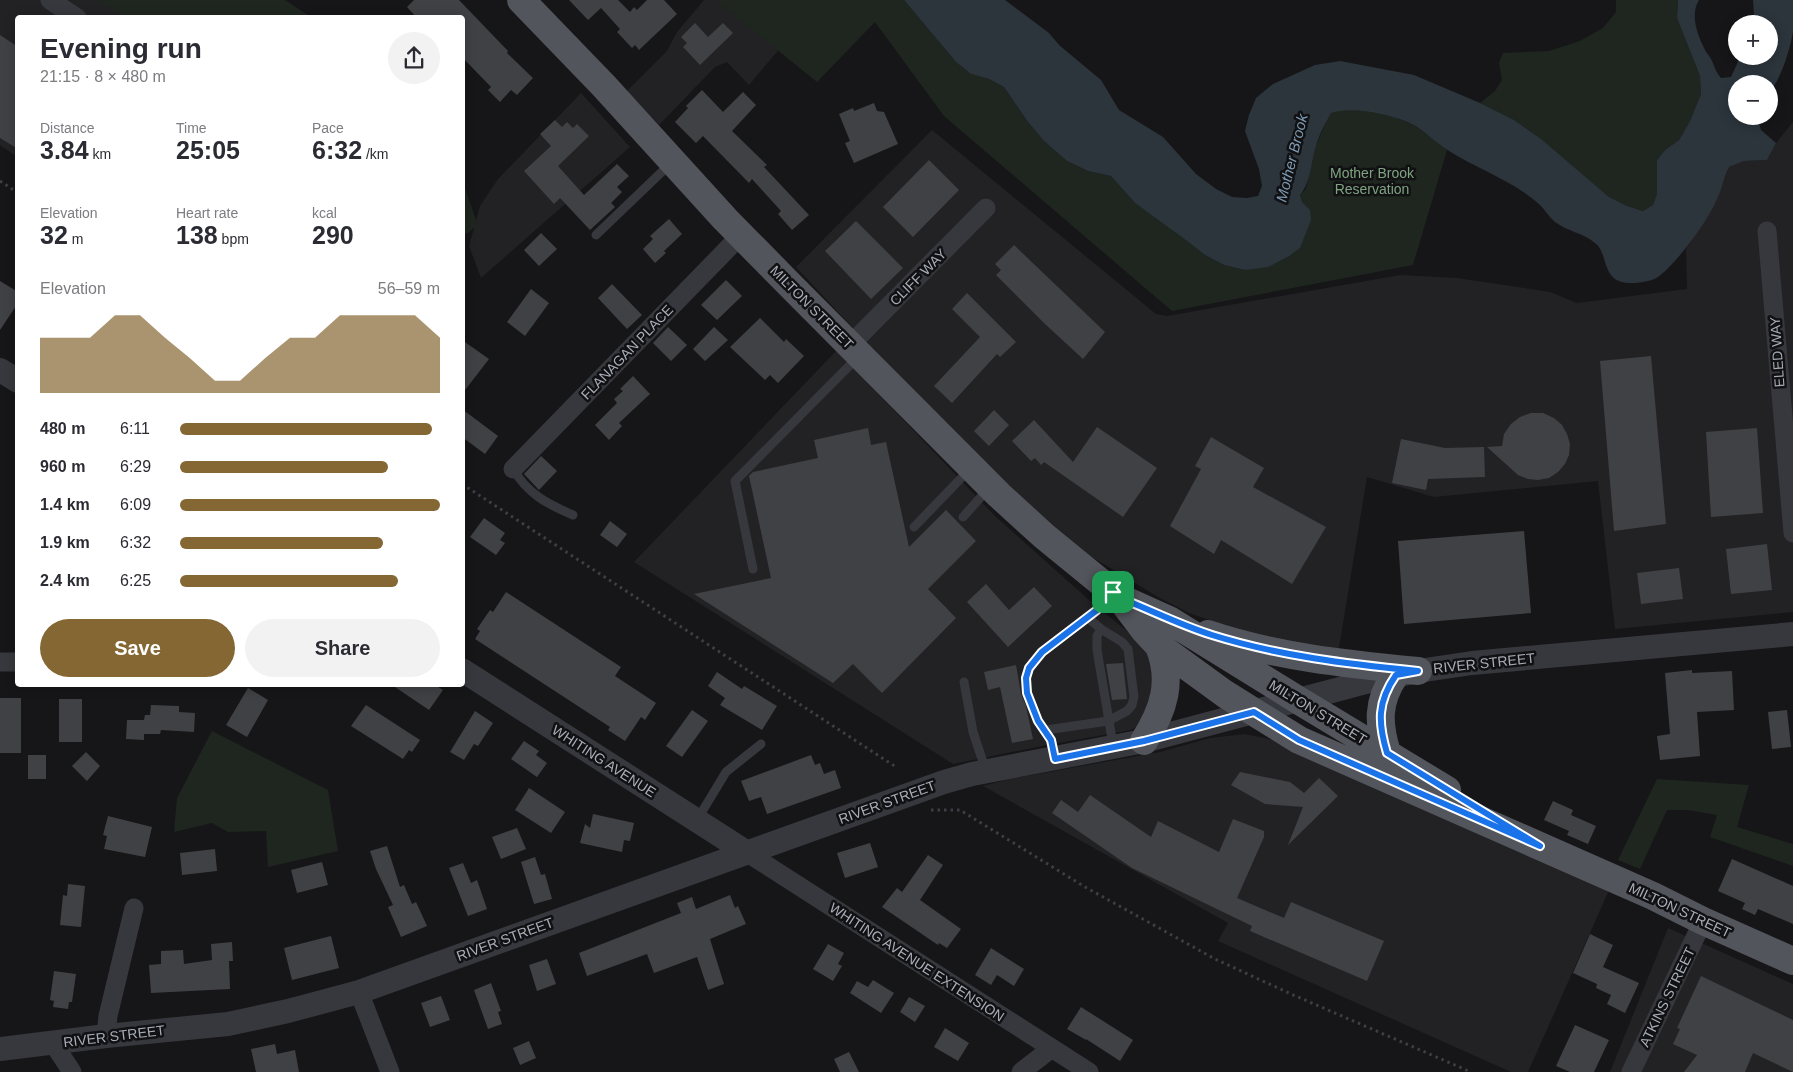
<!DOCTYPE html>
<meta charset="utf-8">
<style>
body{margin:0;font-family:Arial,sans-serif;background:#f2f2f3;color:#2b2b33;height:100vh;display:flex;flex-direction:column;font-size:19px;white-space:nowrap}
*{box-sizing:border-box;margin:0}
p{font-size:16px;color:#7c7c81}
.icon{flex:none;width:28px;height:28px;fill:none;stroke:currentColor;stroke-width:2;stroke-linecap:round;stroke-linejoin:round}
.map{position:relative;flex:1;overflow:hidden}
.side{position:absolute;left:15px;top:15px;width:450px;height:672px;display:flex;flex-direction:column;background:#fff;border-radius:5px;box-shadow:0 2px 12px #0003}
.side>*{flex:none}
.tools{position:absolute;left:1728px;top:15px;display:grid;gap:10px}
.tools a{display:grid;place-items:center;width:50px;height:50px;border-radius:50%;background:#fff;box-shadow:0 2px 12px #0003;font-size:25px}
.pin{position:absolute;display:grid;place-items:center;width:42px;height:42px;color:#fff;margin:-21px;border-radius:10px;box-shadow:0 2px 8px #0006}
.round{display:grid;place-items:center;flex:none;width:52px;height:52px;border-radius:26px;background:#f2f2f3}
.head{display:flex;align-items:center;justify-content:space-between;height:85px;padding:0 25px}
h1{font-size:28px;font-weight:800;line-height:38px}
.metrics{display:grid;grid-template-columns:repeat(3,1fr);gap:8px;height:85px;padding:5px 25px}
.metrics div{display:grid;align-content:center}
.metrics b{font-size:25px;font-weight:800}
.metrics small{font-size:14px;font-weight:400}
.metrics p{font-size:14px}
.chart{height:140px;padding:10px 25px}
.chart p{display:flex;justify-content:space-between}
.chart svg{width:100%;height:90px;margin-top:5px;fill:#856733;opacity:.7}
.action{display:flex;gap:10px;margin-top:auto;padding:10px 25px}
.action a{flex:1;height:58px;border-radius:30px;background:#856733;color:#fff;font-size:20px;font-weight:800;line-height:58px;text-align:center}
.action a+a{background:#f2f2f3;color:#2b2b33}
ul{padding:0 25px;list-style:none;font-size:16px}
li{display:grid;grid-template-columns:80px 60px 1fr;align-items:center;height:38px}
li i{height:12px;border-radius:6px;background:#856733}
.map>svg:first-child{display:block}
</style>
<div class="map">
<svg width="1793" height="1072" viewBox="0 0 1793 1072">
<rect width="100%" height="100%" fill="#161618"/>
<path fill="#222225" d="M0 0H98L124 17 18 18 17 157 0 145Z
M704 0H758L787 40 749 85 727 62 715 67 659 125 627 91 667 51 677 32Z
M581 93 630 147 481 278 469 246 480 206 498 179Z
M1793 122V612L1615 629 1598 481 1434 497 1367 477 1338 654 1266 640 1189 613 1158 597 1092 557 1038 514 1006 484 851 326 796 267 932 130 1156 314 1167 316 1400 275 1457 278 1511 286 1550 292 1577 303 1687 289 1686 249 1717 199 1729 167 1744 161 1767 160 1776 143Z
M837 350 994 515 1089 600 1144 645 1157 677 1144 719 1135 728 1131 730 1042 746 953 764 634 562Z
M1245 734 1269 739 1303 750 1610 888 1528 1072H1511L1218 941 1228 923 983 786 1010 779 1160 752 1210 738Z
M1668 928 1793 984V1072H1610Z"/>
<path fill="#1e261f" d="M97 0H285L311 17H123Z
M715 0H904L956 62 971 74 989 79 1004 87 1028 122 1044 141 1067 161 1088 171 1111 176 1135 203 1186 239 1205 255 1224 265 1245 270 1310 210 1302 202 1300 195 1306 189 1316 145 1331 112C1350 106 1391 114 1409 123 1423 130 1435 140 1447 150L1413 265 1172 311 944 116 875 22 817 82Z
M1616 0H1678L1677 18 1700 76 1701 94 1690 121 1679 140 1665 150 1657 160V194L1653 205 1643 211 1627 206 1609 197 1540 139 1514 120 1480 103 1495 91 1502 80 1499 63 1503 53 1549 51 1580 41 1603 28 1616 12Z
M463 182 476 220 475 227 468 233H463Z
M212 731 328 790 338 851 268 867 266 831 228 832 212 823 174 832 177 798Z
M1657 779 1749 785 1737 827 1793 844V866L1710 837 1717 815 1687 810H1667L1640 869 1618 860Z"/>
<path fill="#2c353c" d="M904 0H1005L1049 33 1059 45 1101 80 1119 110 1163 137 1196 174 1216 189 1232 197 1247 198 1258 196 1262 186 1259 169 1245 131 1249 115 1256 98 1273 84 1315 65 1340 61 1414 75 1480 103 1514 120 1541 139 1609 197 1627 206 1643 211 1653 205 1657 194V160L1665 150 1679 140 1690 121 1701 94 1700 76 1677 18 1678 0H1699C1690 14 1697 34 1704 48 1706 53 1710 56 1712 61 1715 68 1716 72 1721 78L1731 77 1737 64 1739 56H1769V24H1751L1754 16 1753 0H1793C1793 10 1793 22 1793 32 1790 49 1781 80 1769 92V84H1736V116H1757L1761 130 1776 143 1767 160 1744 161 1729 167C1724 177 1722 189 1717 199 1708 221 1677 263 1658 277 1649 283 1624 286 1615 279 1603 270 1606 251 1595 243 1583 233 1567 231 1555 222 1549 217 1545 210 1540 205 1515 182 1478 169 1449 151 1434 142 1422 127 1405 121 1386 114 1351 106 1331 113 1326 123 1319 134 1316 146 1311 162 1311 182 1300 195L1302 202 1310 210 1311 220 1300 248 1289 256 1268 267 1245 270 1224 265 1205 255 1186 240 1135 203 1111 176 1088 171 1067 161 1044 141 1028 122 1004 87 989 79 971 74 956 62Z"/>
<path fill="#404145" d="M414 0H459L508 51 507 53 533 78 517 95 511 90 500 102 488 90 491 87 462 57V18H417L407 7Z
M569 0H618L630 12 634 7 637 10 647 0H664L677 14 639 50 635 45 632 48 617 32 620 29 601 8 588 20Z
M695 23 708 37 723 23 733 33 700 65 683 47 687 43 681 37Z
M0 35 18 47V149L0 138Z
M702 90 723 112 743 92 756 105 732 131 767 165 764 167 809 215 792 230 778 214 781 211 752 179 749 183 703 136 696 143 675 122 688 108 686 106Z
M874 103 877 111 884 112 898 144 854 163 845 143 850 141 839 114 853 108 854 111Z
M555 120 562 127 567 122 573 128 577 124 589 136 558 166 584 195 617 164 629 176 617 187 622 192 611 203 615 207 590 230 560 198 554 204 524 171 551 146 540 134Z
M929 160 959 190 913 237 883 207Z
M669 219 682 234 664 251 666 253 655 263 643 249 653 239 650 236Z
M856 221 903 268 871 299 825 251Z
M541 233 557 249 539 266 524 250Z
M1014 245 1105 332 1083 359 1045 324 996 275 1001 270 995 264Z
M726 280 742 296 717 320 701 305Z
M0 281 18 292V303L0 330Z
M612 284 642 315 627 329 598 298Z
M531 289 549 303 525 336 507 322Z
M967 293 1016 342 1000 357 997 354 952 403 934 386 980 337 952 309Z
M760 318 784 342 786 339 804 356 778 383 770 375 765 380 730 347Z
M668 327 687 345 671 361 653 343Z
M714 327 728 340 705 361 693 349Z
M462 340 489 359 462 394Z
M1651 356 1666 524 1614 531 1600 361Z
M633 376 650 394 619 423 622 426 609 440 595 425 617 403 614 399 623 391 620 389Z
M462 409 498 436 485 454 462 437Z
M994 410 1009 425 989 446 974 431Z
M1531 413H1543L1554 418 1562 425 1567 434 1570 444 1569 455 1565 464 1558 472 1549 478 1538 480 1528 479 1518 475 1487 447 1502 446 1504 434 1511 424 1520 417Z
M1034 420 1073 462 1097 427 1157 468 1123 517 1044 462 1041 465 1035 458 1031 461 1012 441Z
M868 428 871 445 886 442 909 547 946 510 976 541 928 589 956 618 882 693 853 664 833 683 694 594 771 578 749 476 753 472 818 458 814 440Z
M1757 428 1763 513 1711 517 1706 432Z
M1211 437 1264 468 1253 487 1326 527 1292 584 1221 540 1214 554 1170 526 1201 469 1195 466Z
M1401 439 1445 448 1484 447 1485 477 1428 479 1426 490 1392 483Z
M541 456 557 471 539 490 524 474Z
M484 518 505 533 500 540 505 543 496 555 470 537Z
M610 521 627 534 617 547 600 535Z
M1524 531 1531 613 1404 624 1398 541Z
M1767 544 1772 590 1731 594 1726 549Z
M1679 568 1683 599 1641 604 1637 573Z
M986 584 1009 610 1034 587 1052 606 1008 647 967 602Z
M506 592 621 667 615 676 656 703 645 720 641 717 625 741 608 730 610 727 475 639 480 631 477 629 490 610 493 612Z
M1123 663 1127 699 1112 700 1106 664Z
M1016 665 1021 694 1026 706 1033 739 1012 743 1000 687 988 690 984 672Z
M1692 670V673L1732 671 1734 710 1697 712 1700 756 1660 760 1657 736 1670 734 1665 673Z
M717 672 742 689 744 686 777 706 762 730 720 705 725 698 708 686Z
M392 685H435L443 690 429 710Z
M248 688 268 700 247 737 226 725Z
M0 698H21V753H0Z
M59 699H82V742H59Z
M151 705 179 706V712L195 713 194 732 161 730 160 734H144V740L126 739 127 720H144L145 715H150Z
M366 705 420 740 412 752 409 750 403 759 351 726Z
M692 710 708 721 682 757 666 746Z
M1787 710 1791 747 1772 749 1768 712Z
M475 711 493 723 478 746 474 744 464 760 450 752Z
M524 741 539 751 536 755 547 763 537 777 511 759Z
M86 752 100 766 87 781 72 766Z
M28 755H46V779H28Z
M811 755 815 765 820 763 824 774 835 770 841 788 767 814 761 797 749 801 741 781Z
M1240 772 1290 782 1304 793 1319 778 1338 796 1288 845 1303 807 1265 804 1231 785Z
M529 788 565 812 551 833 515 810Z
M1090 795 1151 837 1158 821 1219 852 1233 819 1264 831V837L1237 898 1284 918 1291 902 1384 941 1367 981 1250 931 1252 926 1132 868 1052 813 1061 800 1078 812Z
M1553 801 1573 810 1571 815 1596 826 1588 844 1567 835 1569 831 1544 820Z
M593 814 634 823 630 841 624 840 622 852 580 843 585 824 590 828Z
M108 816 152 827 145 857 104 849 107 836 103 835Z
M517 828 526 849 501 859 492 837Z
M870 843 878 867 845 878 837 853Z
M387 846 400 887 404 885 412 904 416 902 427 926 401 937 388 907 393 905 376 869 370 851Z
M215 849 217 871 182 875 180 853Z
M928 855 943 865 920 900 961 929 947 948 939 943 938 945 882 907 897 888 902 892Z
M535 857 541 875 545 874 552 899 534 904 521 862Z
M1732 859 1793 886V924L1758 909 1755 915 1742 909 1745 903 1718 891Z
M322 862 328 885 297 893 291 870Z
M463 863 471 883 477 880 487 909 468 916 449 868Z
M68 884 85 886 81 927 60 925 63 895 67 896Z
M730 895 735 908 738 906 746 924 710 939 724 984 708 990 697 957 654 973 647 954 587 976 579 953 681 913 677 903 692 897 696 909Z
M1590 934 1613 945 1603 967 1639 983 1625 1013 1607 1004 1611 995 1596 988 1597 984 1573 973Z
M331 936 339 968 292 980 284 948Z
M232 942 233 961H229L230 989 151 993 149 965 161 964V951L183 950 184 964 212 960 211 944Z
M828 944 844 953 838 964 842 966 833 981 813 969Z
M991 948 1024 969 1014 986 997 975 991 985 975 975Z
M547 959 556 984 537 991 529 965Z
M54 971 76 974 72 1002H69L68 1009 53 1007 54 1001 50 1000Z
M1701 976 1793 1020V1072L1753 1053 1745 1072H1684L1697 1055 1673 1044 1680 1029 1677 1028Z
M873 980 894 993 881 1013 850 993 857 981 868 987Z
M491 983 501 1011 498 1012 502 1024 488 1029 474 990Z
M441 996 450 1020 430 1027 421 1003Z
M909 997 925 1006 915 1022 900 1012Z
M1081 1007 1133 1040 1120 1061 1086 1039V1040L1067 1029Z
M1575 1025 1609 1040 1594 1072H1570L1556 1066Z
M945 1028 969 1043 958 1061 934 1047Z
M529 1041 536 1058 520 1065 513 1048Z
M275 1044 277 1054 295 1050 299 1072H256L251 1049Z
M849 1052 859 1072H840L834 1059Z"/>
<g fill="none" stroke-linecap="round" stroke-linejoin="round">
<path stroke="#3d3f44" stroke-width="3" stroke-dasharray="2.5 4" stroke-linecap="butt" d="M0 181 18 193
M462 484 896 767
M931 810H960L1085 887 1215 959 1291 994 1471 1072"/>
<path stroke="#37383d" stroke-width="9" d="M596 235 671 163
M513 469C528 494 547 504 573 515
M963 517 989 488
M914 527 969 470
M753 569 735 481 858 357
M1101 629 1097 636V650L1113 745
M964 682 973 732 986 771
M1046 730 1108 721 1127 711 1132 705 1134 697 1128 649 1122 642 1101 629 1087 617
M1054 756 1051 740 1038 721 1027 693 1026 678 1029 668 1043 652 1097 610 1111 594
M697 820 726 772 761 744"/>
<path stroke="#37383d" stroke-width="19" d="M50 0 77 18
M1767 231 1793 533
M850 345 986 208
M513 469 741 235
M0 662H18
M746 852 1089 1072
M359 992 390 1072
M106 1036 108 1016 134 908
M53 1043 72 1072
M1021 1072 1052 1048
M1631 1072 1703 921"/>
<path stroke="#37383d" stroke-width="24" d="M0 370 18 381
M462 670 746 852
M0 1049 106 1036 228 1024 288 1011 359 992 944 782 972 774 1144 741 1366 682 1418 671 1472 663 1793 634"/>
<path stroke="#53555c" stroke-width="28" d="M521 0 604 86 725 219 789 284 999 495 1044 536 1120 598 1145 631 1159 646 1225 694 1299 740 1653 896 1703 921 1793 961
M1120 598 1169 620 1298 700 1447 790
M1208 634C1276 657 1347 664 1418 671
M1144 741C1164 710 1173 681 1159 646
M1387 753C1378 723 1377 702 1395 675"/>
</g>
<g fill="none" stroke-linecap="round" stroke-linejoin="round">
<defs>
<path id="route" d="M1113 592 1120 598C1151 610 1180 625 1212 635 1279 656 1348 664 1418 671L1396 675C1377 702 1378 723 1387 753L1540 846 1299 740 1254 712 1144 741 1055 759 1051 740 1038 721 1027 693 1026 678 1029 668 1042 652 1097 610Z"/>
</defs>
<use href="#route" stroke="#fff" stroke-width="10"/>
<use href="#route" stroke="#1a73e8" stroke-width="6"/>
</g>
<g text-anchor="middle" stroke-width="5" stroke-linejoin="round" paint-order="stroke">
<g font-size="14" fill="#7fa381" stroke="#111113">
<text x="1372" y="178">Mother Brook<tspan x="1372" dy="16">Reservation</tspan></text>
</g>
<g font-size="14" fill="#a8adb8" stroke="#111113">
<text transform="translate(918 277) rotate(-45)" y="5">CLIFF WAY</text>
<text transform="translate(812 307) rotate(45)" y="5">MILTON STREET</text>
<text transform="translate(627 352) rotate(-46)" y="5">FLANAGAN PLACE</text>
<text transform="translate(1777 352) rotate(-94)" y="5">ELED WAY</text>
<text transform="translate(1484 663) rotate(-6)" y="5">RIVER STREET</text>
<text transform="translate(1318 712) rotate(31)" y="5">MILTON STREET</text>
<text transform="translate(604 761) rotate(33)" y="5">WHITING AVENUE</text>
<text transform="translate(887 802) rotate(-20)" y="5">RIVER STREET</text>
<text transform="translate(1680 910) rotate(25)" y="5">MILTON STREET</text>
<text transform="translate(505 939) rotate(-20)" y="5">RIVER STREET</text>
<text transform="translate(917 962) rotate(33)" y="5">WHITING AVENUE EXTENSION</text>
<text transform="translate(1667 997) rotate(-64)" y="5">ATKINS STREET</text>
<text transform="translate(114 1036) rotate(-7)" y="5">RIVER STREET</text>
</g>
<g font-size="15" font-style="italic" fill="#7f9bb3" stroke="#111113">
<text transform="translate(1292 158) rotate(-76)" y="5">Mother Brook</text>
</g>
</g>
</svg>
<div class="tools">
<a>+</a>
<a>−</a>
</div>
<div class="pin" style="left:1113px;top:592px;background:#1e9e55"><svg class="icon" aria-label="arrive" viewBox="0 0 24 24"><path d="M6 21V4h12l-3 4 3 4H6"/></svg></div>
<section class="side">
<div class="head"><div><h1>Evening run</h1><p>21:15 · 8 × 480 m</p></div><a class="round"><svg class="icon" aria-label="share" viewBox="0 0 24 24"><path d="M12 15V3M7 8l5-5 5 5M5 13v7h14v-7"/></svg></a></div>
<div class="metrics">
<div><p>Distance</p><b>3.84<small> km</small></b></div>
<div><p>Time</p><b>25:05</b></div>
<div><p>Pace</p><b>6:32<small> /km</small></b></div>
</div>
<div class="metrics">
<div><p>Elevation</p><b>32<small> m</small></b></div>
<div><p>Heart rate</p><b>138<small> bpm</small></b></div>
<div><p>kcal</p><b>290</b></div>
</div>
<div class="chart"><p><span>Elevation</span>56–59 m</p>
<svg viewBox="0 0 160 44" preserveAspectRatio="none"><path d="M0 44V17L10 17L20 17L30 6L40 6L50 17L60 27L70 38L80 38L90 27L100 17L110 17L120 6L130 6L140 6L150 6L160 17V44z"/></svg>
</div>
<ul>
<li><b>480 m</b>6:11<i style="width:97%"></i></li>
<li><b>960 m</b>6:29<i style="width:80%"></i></li>
<li><b>1.4 km</b>6:09<i style="width:100%"></i></li>
<li><b>1.9 km</b>6:32<i style="width:78%"></i></li>
<li><b>2.4 km</b>6:25<i style="width:84%"></i></li>
</ul>
<div class="action"><a>Save</a><a>Share</a></div>
</section>
</div>
